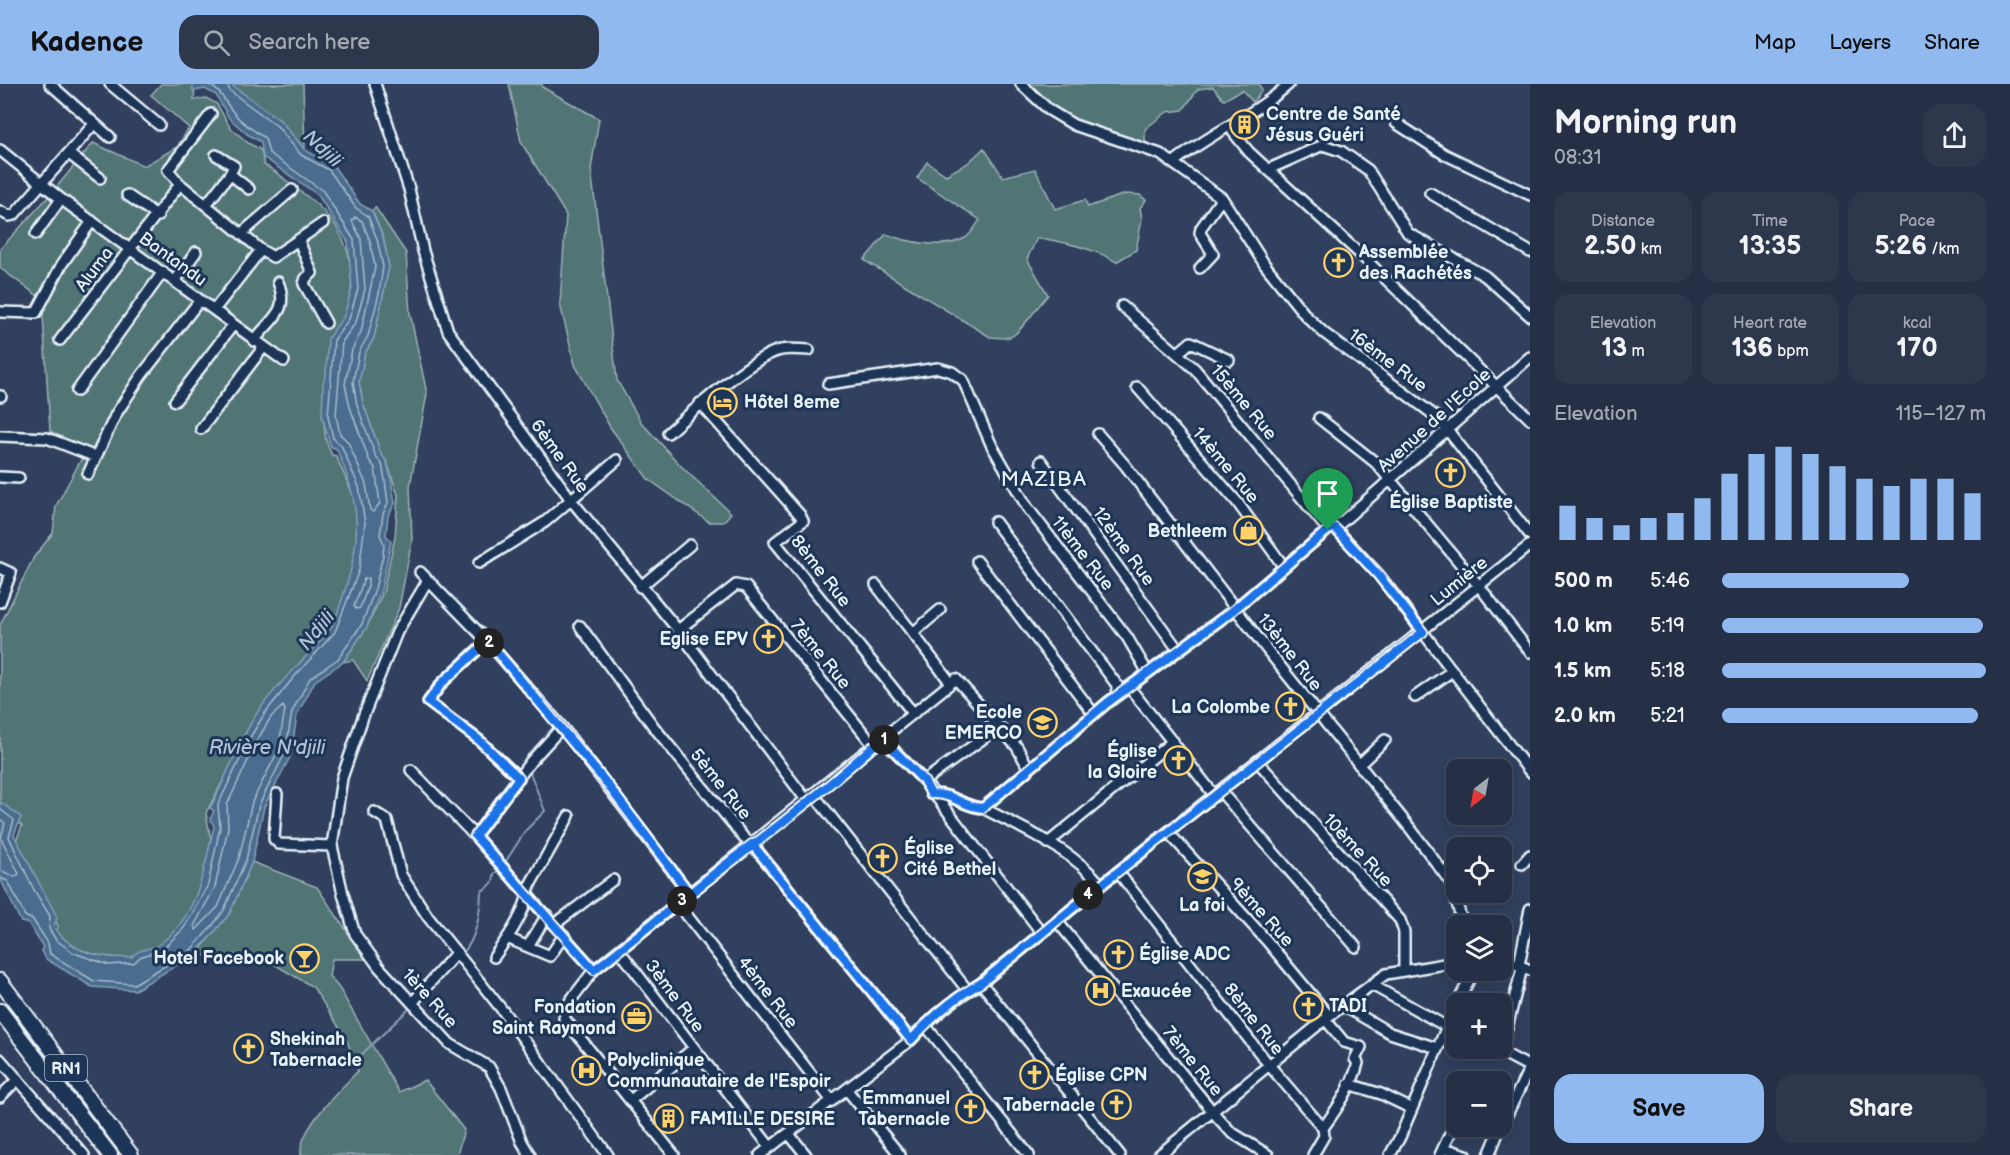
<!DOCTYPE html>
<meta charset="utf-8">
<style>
body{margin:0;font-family:"Balsamiq Sans",sans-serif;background:#2d384d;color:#f1f3f6;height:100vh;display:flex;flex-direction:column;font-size:22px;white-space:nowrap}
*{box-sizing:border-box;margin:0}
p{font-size:20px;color:#a3a9b3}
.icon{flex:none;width:33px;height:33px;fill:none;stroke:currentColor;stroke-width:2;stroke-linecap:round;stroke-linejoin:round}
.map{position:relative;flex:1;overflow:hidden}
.drawer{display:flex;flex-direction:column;background:#253046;width:480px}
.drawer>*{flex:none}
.needle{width:39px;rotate:211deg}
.fabs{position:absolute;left:1446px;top:675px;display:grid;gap:12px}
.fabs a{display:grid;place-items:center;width:66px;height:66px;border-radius:12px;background:#253046;box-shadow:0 3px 15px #0003,0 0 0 2px #424b5f;font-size:30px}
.pin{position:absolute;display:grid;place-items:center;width:51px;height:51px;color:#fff;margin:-62px -26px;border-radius:50% 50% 50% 0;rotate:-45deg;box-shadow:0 0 6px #0007}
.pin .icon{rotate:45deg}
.km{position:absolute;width:30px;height:30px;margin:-15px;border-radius:50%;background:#222;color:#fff;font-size:16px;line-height:30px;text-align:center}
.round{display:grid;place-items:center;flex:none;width:63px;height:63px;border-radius:18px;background:#2d384d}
.summary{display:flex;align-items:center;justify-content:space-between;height:102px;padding:0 24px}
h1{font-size:33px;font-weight:700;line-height:45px}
.figures{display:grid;grid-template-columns:repeat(3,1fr);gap:9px;height:102px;padding:6px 24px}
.figures div{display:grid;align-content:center;border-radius:15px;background:#2d384d;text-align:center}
.figures b{font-size:26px;font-weight:700}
.figures small{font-size:16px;font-weight:400}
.figures p{font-size:16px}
.chart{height:168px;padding:12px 24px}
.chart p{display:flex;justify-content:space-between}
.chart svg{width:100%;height:108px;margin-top:6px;stroke:#90b9f0;stroke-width:6}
.cta{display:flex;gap:12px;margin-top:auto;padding:12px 24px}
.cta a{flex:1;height:69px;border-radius:18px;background:#90b9f0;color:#111;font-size:24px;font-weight:700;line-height:69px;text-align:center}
.cta a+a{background:#2d384d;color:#f1f3f6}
ul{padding:0 24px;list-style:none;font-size:20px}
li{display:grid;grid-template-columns:96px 72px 1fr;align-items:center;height:45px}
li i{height:15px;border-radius:8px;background:#90b9f0}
header{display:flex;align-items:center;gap:36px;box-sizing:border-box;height:84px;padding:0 30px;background:#90b9f0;color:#111}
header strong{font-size:28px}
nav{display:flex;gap:33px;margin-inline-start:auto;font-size:21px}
.search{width:420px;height:54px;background:#2d384d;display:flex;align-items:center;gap:15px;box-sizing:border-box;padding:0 21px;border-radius:18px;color:#a3a9b3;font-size:22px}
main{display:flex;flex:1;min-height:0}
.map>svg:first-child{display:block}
</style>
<header>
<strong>Kadence</strong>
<div class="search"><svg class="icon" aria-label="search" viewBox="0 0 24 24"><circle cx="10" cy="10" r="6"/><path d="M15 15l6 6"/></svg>Search here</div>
<nav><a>Map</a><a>Layers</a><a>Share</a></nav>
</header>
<main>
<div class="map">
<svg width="1530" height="1071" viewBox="0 0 1530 1071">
<rect width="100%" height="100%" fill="#31405e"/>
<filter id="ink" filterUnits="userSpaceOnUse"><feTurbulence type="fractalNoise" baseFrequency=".0167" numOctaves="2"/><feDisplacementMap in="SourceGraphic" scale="12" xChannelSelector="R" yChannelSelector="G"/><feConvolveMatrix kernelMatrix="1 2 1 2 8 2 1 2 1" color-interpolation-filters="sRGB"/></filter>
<g filter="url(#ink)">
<path fill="#517474" stroke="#9cb2b6" stroke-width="1.5" d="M161 0H195L194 16 206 14 217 20 230 43 248 59 261 66 264 81C277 87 286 97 297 105 378 159 350 223 331 301 325 326 319 347 332 371L336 372 354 413 360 448 354 493 342 528 236 684 225 693 206 729 212 762 203 808 161 868 109 883 55 852 58 842 15 759 22 742 0 726V541L34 473 53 449 56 422 83 372 50 346 42 215 0 184V165L50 111 93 59 144 82 177 63 189 44 151 11Z
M230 0H303L305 66 281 37Z
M509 0H542V3L599 35 591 85 617 296 641 338 682 383 731 429 723 438H709L648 395 610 343 575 281 560 220 566 131 521 58Z
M1022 0H1259L1262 6 1253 18 1242 6 1224 16 1213 3 1198 5 1183 26 1167 28 1145 45V63L1074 41Z
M984 64 1003 93 1035 85 1055 125 1085 116 1088 123 1125 110 1140 111 1146 116 1140 124 1142 135 1136 166 1116 178C1099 166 1058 156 1037 154L1027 175 1048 211C1039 220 1019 251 1010 253 1004 255 996 253 990 253L864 176 886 150C906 158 945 166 965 154 971 151 976 141 980 136L917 94 927 78 946 91 968 79Z
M375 123 406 169 410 229 427 310 410 402 412 456 399 524 367 597 353 576 343 578 367 543 383 508 395 453 398 411 387 378 381 370 363 319 359 298 365 269 374 254 389 183 383 153 372 127Z
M252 778 317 803 366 875H332L329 892 339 904 399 1008 425 996 464 1046 457 1071H301C298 1045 341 1005 358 987L346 954 313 903 257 870 195 872 229 829Z"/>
<path fill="#486c8f" stroke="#88a1b9" stroke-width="1.5" d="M193 0H230L281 37 305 66 333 81 360 120 372 127 383 153 389 183 374 254 365 269 359 298 363 319 381 370 387 378 391 395 395 419 388 432 386 451 391 458 381 506 367 543 343 578 315 597 297 631 291 671 264 723 252 778 230 829 217 845 194 871 135 906 92 903 46 875 41 867 43 863 29 840 21 838 0 794V718L21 733 14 751 57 833 54 843C72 869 103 875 132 873 138 864 152 866 161 859 199 831 204 784 214 742L210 735 214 727 210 724C227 693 240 653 259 626 279 597 307 574 329 547 336 537 340 521 344 509 363 452 360 418 336 364L331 363 322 332 323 299 326 289 328 254 344 232 352 204 348 158 318 111 263 73 261 58 247 50 229 34 216 11 205 5 193 7Z"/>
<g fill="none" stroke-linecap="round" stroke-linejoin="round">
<path stroke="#a8bcce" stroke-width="1.5" d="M355 133 362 137 370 157 375 183 361 248 352 266 345 300 350 323 369 376 375 384 380 419 373 428 370 426 366 400 348 358 340 350 336 331 342 258 356 238 365 205 361 155 352 137Z
M368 494V502L360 524 356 525 354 522 364 495Z
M283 622 285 625 278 667 252 718 239 774 218 823 196 846 194 842 215 803 228 744 227 721 258 655 271 633Z
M0 725 14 736 9 753 34 806 50 832 49 845 56 856 74 869 109 881 134 879 140 873 163 865 184 844 208 801 220 743 218 721 251 652 265 629 294 593 335 548 359 486 365 439 359 403 341 361 333 354 328 332 334 256 349 235 358 205 354 156 323 107 269 69 265 54C254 46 242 40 234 29 224 18 223 8 208 0
M0 735 5 739 1 754 19 790 15 793 0 786
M0 794 8 797 25 832 33 836 48 859 50 870 94 897 134 900 190 867 213 841 224 826 246 776 259 721 285 669 292 628 310 594 338 575 362 540 375 505 383 471 384 460 380 451 383 430 388 419 385 396 382 380 376 373 357 321 353 298 359 268 368 252 379 210 383 183 377 155 368 132 356 124 329 86 301 71 277 42 230 7 227 0"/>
<path stroke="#88a1b9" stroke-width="2" d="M504 780 526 746 545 727 529 686
M462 870C477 855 480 829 481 808 489 801 494 802 494 790L499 786
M449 883 458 875
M360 972 412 922"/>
<defs>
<path id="minor" d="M50 0 110 53
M110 0 159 41
M375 0 409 105 423 167 448 247 572 417 678 546 807 717
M1021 0 1049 26 1074 41 1160 70 1222 114 1265 181 1306 232 1324 249 1438 334 1530 451
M1396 39 1444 70 1530 111
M1233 48 1249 68 1361 171 1530 335
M0 66 61 115 284 277
M69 70 100 94
M216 71 234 82 230 90
M1174 78C1210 50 1256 30 1289 0
M1269 85 1323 61 1341 67 1368 86 1408 149 1485 192 1530 232
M180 100 168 86 211 30
M1430 109 1530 168
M127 111 158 132
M206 121 230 90 249 105
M0 127 9 132 14 131 94 40
M242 149 292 106
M36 150 61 115
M299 157 312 189 306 194 304 200 326 239
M261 166 273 173 323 139
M1200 184 1213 170 1200 149 1201 144 1222 114
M175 197 196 168
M1122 222 1195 285 1328 446
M0 228 36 229 62 180 92 137
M60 256 180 100 261 166 214 226
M254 257C271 234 290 228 278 198
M1178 269 1191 258 1229 276
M828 300 938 284 952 288 963 296 991 360 1027 423 1127 553 1148 589
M1137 303 1237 418 1284 483
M77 307 163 188
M0 312H1
M175 317 233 241
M700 319 800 431 803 437 775 458 913 629
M1319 334 1376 379 1479 502 1530 568
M201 345 263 264
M668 349C689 330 756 270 781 266 790 264 800 266 809 266
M1098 350 1125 381 1268 567 1410 744 1452 800 1463 842
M0 352 47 354 96 373
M1041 377 1179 567
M88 390 116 330 141 292 200 216
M0 393 19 394
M995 438 1117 601V611
M1335 444 1379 491 1530 688
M977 477 1094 630
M479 479 545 438 617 376
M0 484 11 489 0 518
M420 488 487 557 562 643 690 810
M428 496 397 548 363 633 342 694 332 762 343 810 355 850 379 883 450 960 489 983 501 1004 522 1058 530 1071
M876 501 950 598
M640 503 690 461
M580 542 654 643 744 754 752 760 911 956
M678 546 736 501 746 503 874 662
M913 549 940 526
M487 557 442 599 428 618 479 656 519 694
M1129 603 1215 712
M1415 613 1452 587
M882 654 924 697 1042 849
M1258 678 1400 836 1404 848V886
M1359 681 1385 656
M411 686 475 752 531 677 562 643
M924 697 999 643
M1221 708 1356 863
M277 710 274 755 279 760 332 762
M931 710C956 709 961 723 983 724 1024 746 1071 764 1101 801
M814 711 968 907
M983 724 1107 619 1231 528 1328 446 1335 444 1530 273
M374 728 387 736 401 791 428 833 503 927 608 1071
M1168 748 1267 857 1329 932
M475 752 594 886
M1048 759 1173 657
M1522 780 1530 771
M1118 788 1269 981 1323 1044
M678 820 832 1017
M1057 837 1218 1034 1231 1048 1268 1071
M555 840 613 796
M507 854 550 872 564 851
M528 862 547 831
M619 866 770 1063
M494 873C506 856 520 837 526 817 528 810 527 806 531 799L569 732
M1502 878 1519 881 1530 886
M1519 881 1530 825
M981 899 1120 1071
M1372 901 1456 948
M413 918 457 868
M1457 920 1474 886
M1344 922 1390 949 1437 964
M925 941 1029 1071
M1494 964 1530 983
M1501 968 1522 884
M0 975 84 1071
M1349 1000 1381 1010 1412 1025
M847 1006 900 1071
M0 1013 18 995
M631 1016 694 964
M1502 1041 1530 983
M789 1050 806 1071
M1444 1064 1466 1071
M674 1071 564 934 570 917 594 886 956 595 1017 663 1029 685
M760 1071 911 956C931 934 955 914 981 899L1101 801 1530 461
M1159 1071 1329 932 1386 890 1456 878
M1313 1071 1324 1052 1323 1044C1337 1025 1352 1003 1358 979L1355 975 1361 963 1344 958 1325 935
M1390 1071 1400 1053 1456 921
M1440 1071 1456 1037
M1489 1071 1501 1042"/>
<path id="highway" d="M0 897 131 1071
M0 927 110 1071"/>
</defs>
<use href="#minor" stroke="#e8f1f8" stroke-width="14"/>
<use href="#highway" stroke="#e8f1f8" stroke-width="18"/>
<use href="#minor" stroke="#1d3557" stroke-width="9"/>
<use href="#highway" stroke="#1d3557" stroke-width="14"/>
</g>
</g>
<g fill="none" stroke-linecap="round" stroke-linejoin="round" filter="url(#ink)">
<defs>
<path id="route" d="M1328 446 1231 528 1107 619 983 724C962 723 954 709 931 710L924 697 882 654C822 710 754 760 690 810L604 696 488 557 442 599 428 618 479 656 519 694 475 752 594 886C647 845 699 801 752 760L911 956C931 934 955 913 981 899L1101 801 1423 548 1378 491 1335 444 1328 446"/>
</defs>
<use href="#route" stroke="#fff" stroke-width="12"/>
<use href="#route" stroke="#1a73e8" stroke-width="8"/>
</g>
<defs>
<symbol id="building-ring" viewBox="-11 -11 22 22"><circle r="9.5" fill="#1d3557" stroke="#ffd166" stroke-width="1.5"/><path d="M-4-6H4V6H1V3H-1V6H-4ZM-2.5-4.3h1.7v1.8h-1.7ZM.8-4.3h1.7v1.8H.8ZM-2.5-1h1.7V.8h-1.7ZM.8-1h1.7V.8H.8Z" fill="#ffd166"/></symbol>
<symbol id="church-ring" viewBox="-11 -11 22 22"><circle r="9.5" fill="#1d3557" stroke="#ffd166" stroke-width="1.5"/><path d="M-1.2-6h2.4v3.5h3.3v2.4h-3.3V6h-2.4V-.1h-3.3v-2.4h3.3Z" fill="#ffd166"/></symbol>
<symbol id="hotel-ring" viewBox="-11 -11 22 22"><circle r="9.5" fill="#1d3557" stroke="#ffd166" stroke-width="1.5"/><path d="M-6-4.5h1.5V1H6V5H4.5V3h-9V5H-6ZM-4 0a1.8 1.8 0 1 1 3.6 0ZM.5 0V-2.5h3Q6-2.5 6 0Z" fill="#ffd166"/></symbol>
<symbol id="shop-ring" viewBox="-11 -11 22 22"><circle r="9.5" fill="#1d3557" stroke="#ffd166" stroke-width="1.5"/><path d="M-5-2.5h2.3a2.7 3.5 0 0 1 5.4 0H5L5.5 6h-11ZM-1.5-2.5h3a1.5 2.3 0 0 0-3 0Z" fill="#ffd166"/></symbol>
<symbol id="school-ring" viewBox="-11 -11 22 22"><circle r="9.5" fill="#1d3557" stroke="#ffd166" stroke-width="1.5"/><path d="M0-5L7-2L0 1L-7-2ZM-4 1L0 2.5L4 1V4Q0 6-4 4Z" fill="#ffd166"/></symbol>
<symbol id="bar-ring" viewBox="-11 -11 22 22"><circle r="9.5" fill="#1d3557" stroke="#ffd166" stroke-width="1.5"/><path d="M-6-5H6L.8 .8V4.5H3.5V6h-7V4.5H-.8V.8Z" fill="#ffd166"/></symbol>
<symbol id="hospital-ring" viewBox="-11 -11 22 22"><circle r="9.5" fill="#1d3557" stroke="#ffd166" stroke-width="1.5"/><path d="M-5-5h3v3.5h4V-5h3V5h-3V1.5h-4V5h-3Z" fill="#ffd166"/></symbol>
<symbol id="office-ring" viewBox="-11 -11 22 22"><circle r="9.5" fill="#1d3557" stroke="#ffd166" stroke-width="1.5"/><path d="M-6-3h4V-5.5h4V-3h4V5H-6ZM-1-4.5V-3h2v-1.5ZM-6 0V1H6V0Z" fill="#ffd166"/></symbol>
</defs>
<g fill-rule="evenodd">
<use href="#building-ring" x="1228" y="24" width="33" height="33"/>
<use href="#church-ring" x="1322" y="162" width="33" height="33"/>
<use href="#hotel-ring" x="706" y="302" width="33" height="33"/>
<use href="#church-ring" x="1434" y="372" width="33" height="33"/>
<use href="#shop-ring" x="1232" y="430" width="33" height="33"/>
<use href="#church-ring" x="752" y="538" width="33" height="33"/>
<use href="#church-ring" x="1274" y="606" width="33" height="33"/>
<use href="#school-ring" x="1026" y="622" width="33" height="33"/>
<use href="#church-ring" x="1162" y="660" width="33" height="33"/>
<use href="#church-ring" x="866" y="758" width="33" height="33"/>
<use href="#school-ring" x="1186" y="776" width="33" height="33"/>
<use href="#church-ring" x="1102" y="854" width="33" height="33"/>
<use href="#bar-ring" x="288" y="858" width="33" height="33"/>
<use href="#hospital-ring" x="1084" y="890" width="33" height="33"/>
<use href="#church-ring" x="1292" y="906" width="33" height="33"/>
<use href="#office-ring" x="620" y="916" width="33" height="33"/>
<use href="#church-ring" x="232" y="948" width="33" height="33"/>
<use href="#hospital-ring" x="570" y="970" width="33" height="33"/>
<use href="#church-ring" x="1018" y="974" width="33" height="33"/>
<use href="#church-ring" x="1100" y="1004" width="33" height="33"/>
<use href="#church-ring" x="954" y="1008" width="33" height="33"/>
<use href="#building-ring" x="652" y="1018" width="33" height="33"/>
</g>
<g text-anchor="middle" stroke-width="6" stroke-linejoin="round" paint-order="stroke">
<rect fill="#1d3557" stroke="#abb9c8" stroke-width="1.5" x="45" y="971" width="42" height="26" rx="4.5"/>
<g font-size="16" font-weight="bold" fill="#e8f1f8">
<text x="66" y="990">RN1</text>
</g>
<g font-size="18" font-weight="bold" fill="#e8f1f8" stroke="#1d3557" text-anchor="start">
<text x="1266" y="36">Centre de Santé<tspan x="1266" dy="21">Jésus Guéri</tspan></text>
<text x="1359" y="174">Assemblée<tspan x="1359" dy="21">des Rachétés</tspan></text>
<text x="744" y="324">Hôtel 8eme</text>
<text x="1451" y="424" text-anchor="middle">Église Baptiste</text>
<text x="1227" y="453" text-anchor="end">Bethleem</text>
<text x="748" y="561" text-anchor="end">Eglise EPV</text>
<text x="1270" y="629" text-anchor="end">La Colombe</text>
<text x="1022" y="634" text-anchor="end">Ecole<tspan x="1022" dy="21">EMERCO</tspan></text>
<text x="1157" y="673" text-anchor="end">Église<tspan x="1157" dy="21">la Gloire</tspan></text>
<text x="904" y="770">Église<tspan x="904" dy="21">Cité Bethel</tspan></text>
<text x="1202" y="827" text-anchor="middle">La foi</text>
<text x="1139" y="876">Église ADC</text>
<text x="284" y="880" text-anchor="end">Hotel Facebook</text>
<text x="1121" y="913">Exaucée</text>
<text x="1329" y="928">TADI</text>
<text x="616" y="929" text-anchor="end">Fondation<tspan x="616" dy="21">Saint Raymond</tspan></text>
<text x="270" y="961">Shekinah<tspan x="270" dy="21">Tabernacle</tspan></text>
<text x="607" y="982">Polyclinique<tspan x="607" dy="21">Communautaire de l'Espoir</tspan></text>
<text x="1055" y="997">Église CPN</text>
<text x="950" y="1020" text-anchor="end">Emmanuel<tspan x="950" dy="21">Tabernacle</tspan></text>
<text x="1095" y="1027" text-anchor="end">Tabernacle</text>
<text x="690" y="1041">FAMILLE DESIRE</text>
</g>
<g font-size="18" fill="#e8f1f8" stroke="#1d3557">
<text transform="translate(173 175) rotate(36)" y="6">Bantandu</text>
<text transform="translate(94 185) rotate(-53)" y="6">Aluma</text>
<text transform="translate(1388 276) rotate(37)" y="6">16ème Rue</text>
<text transform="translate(1244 318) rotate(50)" y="6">15ème Rue</text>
<text transform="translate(1434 336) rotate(-42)" y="6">Avenue de l'Ecole</text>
<text transform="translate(560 372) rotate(54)" y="6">6ème Rue</text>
<text transform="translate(1226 381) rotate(50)" y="6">14ème Rue</text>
<text transform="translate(1124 462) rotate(54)" y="6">12ème Rue</text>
<text transform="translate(1083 469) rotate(52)" y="6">11ème Rue</text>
<text transform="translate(821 487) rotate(52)" y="6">8ème Rue</text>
<text transform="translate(1459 497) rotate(-39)" y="6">Lumière</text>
<text transform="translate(1290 568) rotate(52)" y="6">13ème Rue</text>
<text transform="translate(821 570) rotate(51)" y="6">7ème Rue</text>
<text transform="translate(721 700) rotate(51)" y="6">5ème Rue</text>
<text transform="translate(1358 766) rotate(47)" y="6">10ème Rue</text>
<text transform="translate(1262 828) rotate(48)" y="6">9ème Rue</text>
<text transform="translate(768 908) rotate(52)" y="6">4ème Rue</text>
<text transform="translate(675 912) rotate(53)" y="6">3ème Rue</text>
<text transform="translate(430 914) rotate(48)" y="6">1ère Rue</text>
<text transform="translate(1254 935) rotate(52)" y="6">8ème Rue</text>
<text transform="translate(1193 977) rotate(51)" y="6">7ème Rue</text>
</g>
<g font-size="20" font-style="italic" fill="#b0c2d3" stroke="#1d3557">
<text transform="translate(323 64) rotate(43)" y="7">Ndjili</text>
<text transform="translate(316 546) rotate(-51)" y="7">Ndjili</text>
<text x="267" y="670">Rivière N'djili</text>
</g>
<g font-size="21" letter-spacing="1.5" fill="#e8f1f8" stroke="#1d3557">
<text x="1044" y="402">MAZIBA</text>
</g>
</g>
</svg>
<div class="fabs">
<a><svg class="needle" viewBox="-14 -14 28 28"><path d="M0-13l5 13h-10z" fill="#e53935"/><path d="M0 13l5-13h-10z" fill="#a3a9b3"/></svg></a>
<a><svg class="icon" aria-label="locate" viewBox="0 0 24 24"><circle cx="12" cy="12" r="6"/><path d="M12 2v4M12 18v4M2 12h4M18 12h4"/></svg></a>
<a><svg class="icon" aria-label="layers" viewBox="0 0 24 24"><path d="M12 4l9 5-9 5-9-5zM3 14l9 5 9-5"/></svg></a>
<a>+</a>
<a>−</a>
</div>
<div class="pin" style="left:1328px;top:446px;background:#1e9e55"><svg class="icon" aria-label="arrive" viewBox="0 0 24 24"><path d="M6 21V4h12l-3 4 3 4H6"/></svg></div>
<b class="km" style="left:884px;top:656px">1</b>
<b class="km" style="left:489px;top:559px">2</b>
<b class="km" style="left:682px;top:817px">3</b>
<b class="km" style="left:1088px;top:811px">4</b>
</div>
<section class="drawer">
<div class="summary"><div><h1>Morning run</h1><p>08:31</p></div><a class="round"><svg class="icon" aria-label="share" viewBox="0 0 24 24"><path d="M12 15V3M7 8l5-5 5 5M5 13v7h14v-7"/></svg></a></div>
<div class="figures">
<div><p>Distance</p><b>2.50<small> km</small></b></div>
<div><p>Time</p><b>13:35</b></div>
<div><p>Pace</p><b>5:26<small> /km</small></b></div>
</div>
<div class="figures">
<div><p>Elevation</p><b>13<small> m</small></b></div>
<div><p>Heart rate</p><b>136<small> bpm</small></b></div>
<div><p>kcal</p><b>170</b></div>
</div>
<div class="chart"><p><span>Elevation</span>115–127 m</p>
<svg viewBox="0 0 160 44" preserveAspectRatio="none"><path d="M5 44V30M15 44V35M25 44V38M35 44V35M45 44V33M55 44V27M65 44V17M75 44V9M85 44V6M95 44V9M105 44V14M115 44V19M125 44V22M135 44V19M145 44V19M155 44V25"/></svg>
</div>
<ul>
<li><b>500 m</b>5:46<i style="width:71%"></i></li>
<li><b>1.0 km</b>5:19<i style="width:99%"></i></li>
<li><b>1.5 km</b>5:18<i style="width:100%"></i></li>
<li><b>2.0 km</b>5:21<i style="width:97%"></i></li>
</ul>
<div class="cta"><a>Save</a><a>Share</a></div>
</section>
</main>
